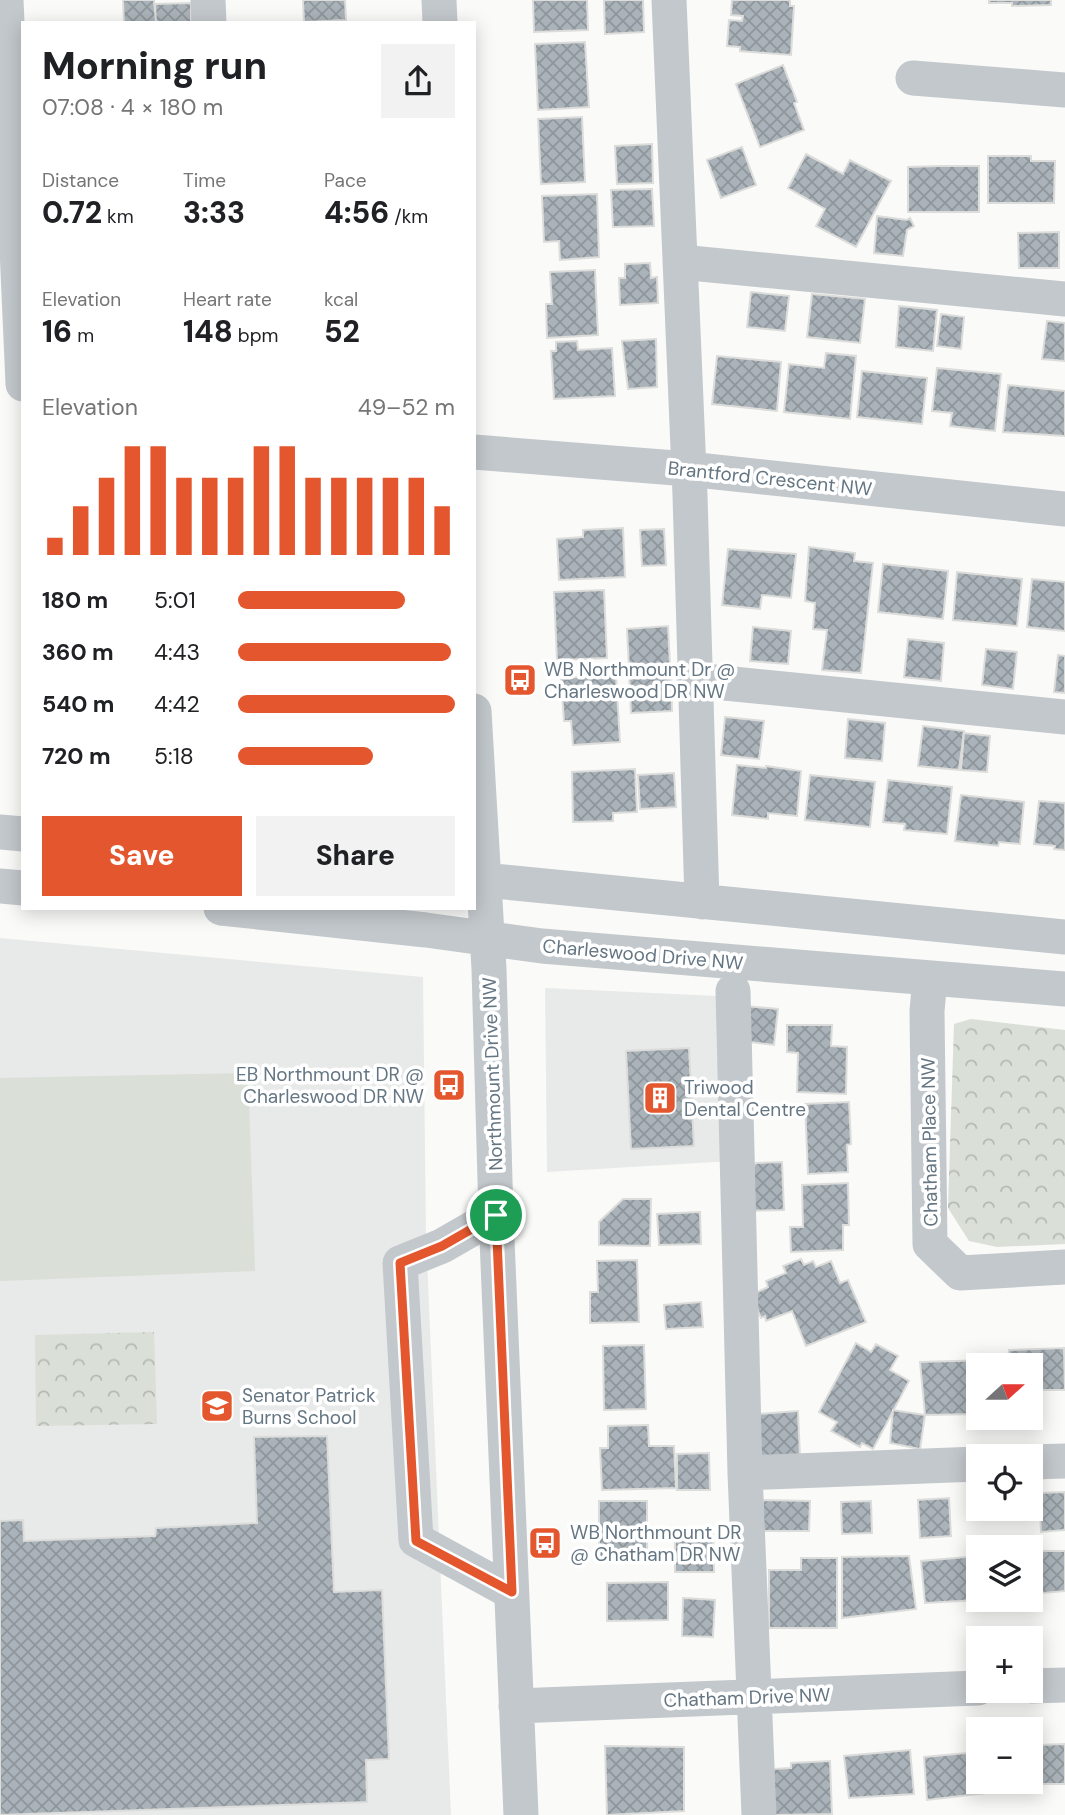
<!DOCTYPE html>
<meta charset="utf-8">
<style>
body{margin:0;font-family:"DM Sans",sans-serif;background:#f2f2f2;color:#202124;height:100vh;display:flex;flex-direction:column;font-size:26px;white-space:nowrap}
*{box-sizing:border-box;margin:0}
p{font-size:23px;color:#757577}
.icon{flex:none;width:38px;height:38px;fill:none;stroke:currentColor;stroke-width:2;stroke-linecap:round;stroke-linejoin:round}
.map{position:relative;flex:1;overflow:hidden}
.details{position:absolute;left:21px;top:21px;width:455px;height:889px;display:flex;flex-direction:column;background:#fff;border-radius:0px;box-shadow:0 4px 18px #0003}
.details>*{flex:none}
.needle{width:46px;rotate:69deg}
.tools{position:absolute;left:966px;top:1353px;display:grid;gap:14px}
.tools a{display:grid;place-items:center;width:77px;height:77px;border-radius:0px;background:#fff;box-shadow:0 4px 18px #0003;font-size:35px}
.pin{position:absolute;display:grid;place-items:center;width:60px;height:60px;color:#fff;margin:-30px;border:4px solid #fff;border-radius:50%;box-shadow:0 2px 7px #0007}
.round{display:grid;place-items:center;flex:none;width:74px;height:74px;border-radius:0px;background:#f2f2f2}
.headline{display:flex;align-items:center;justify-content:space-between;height:119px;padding:0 21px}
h1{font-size:38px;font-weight:800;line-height:52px}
.figures{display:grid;grid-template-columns:repeat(3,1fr);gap:10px;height:119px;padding:7px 21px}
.figures div{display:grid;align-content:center}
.figures b{font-size:30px;font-weight:800}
.figures small{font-size:19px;font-weight:400}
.figures p{font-size:19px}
.chart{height:196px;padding:14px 21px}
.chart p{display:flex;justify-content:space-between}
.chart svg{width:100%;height:126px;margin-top:7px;stroke:#e4572e;stroke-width:6}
.primary-button{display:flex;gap:14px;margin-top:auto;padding:14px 21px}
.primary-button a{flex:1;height:80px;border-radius:0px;background:#e4572e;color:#fff;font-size:28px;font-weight:800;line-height:80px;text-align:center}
.primary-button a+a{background:#f2f2f2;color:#202124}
ul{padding:0 21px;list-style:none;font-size:23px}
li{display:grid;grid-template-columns:112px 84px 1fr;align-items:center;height:52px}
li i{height:18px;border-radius:9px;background:#e4572e}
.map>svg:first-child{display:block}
</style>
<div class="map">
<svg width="1065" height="1815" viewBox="0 0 1065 1815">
<defs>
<pattern id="forest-crowns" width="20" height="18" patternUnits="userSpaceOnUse" patternTransform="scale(1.75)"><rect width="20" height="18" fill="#dadfd7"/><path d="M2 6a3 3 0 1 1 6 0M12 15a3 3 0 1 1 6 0" fill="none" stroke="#b4b9b4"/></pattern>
<pattern id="building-cross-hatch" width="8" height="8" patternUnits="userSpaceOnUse" patternTransform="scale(1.75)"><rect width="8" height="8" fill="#aab3b9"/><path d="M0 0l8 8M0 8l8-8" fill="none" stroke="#8e969c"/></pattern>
</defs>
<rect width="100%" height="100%" fill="#fafaf8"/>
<path fill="#e8e9e9" d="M0 938 423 977 426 1236 451 1815H0Z
M545 988 718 996 732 1161 547 1172Z"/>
<path fill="url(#forest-crowns)" d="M971 1019 1065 1030V1244L997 1247 969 1241 948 1208 954 1024Z
M154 1332 157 1424 36 1426 35 1335Z"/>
<path fill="#dadfd7" d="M248 1073 255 1271 0 1281V1078Z"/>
<path fill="url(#building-cross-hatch)" stroke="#dcdcda" stroke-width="2" d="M123 0H154L156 23H124Z
M303 0H345L346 20 304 22Z
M533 0H587L588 30 534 32Z
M604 0H643L644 32 605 34Z
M732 0H790V6H794L791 55 740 51V47L727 46 729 20 742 21 743 16 731 15Z
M989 0H1051V5L1012 6V3H989Z
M191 3V23H156L155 4Z
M585 42 589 107 538 110 535 44Z
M783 65 797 102 794 103 804 130 760 147 736 84Z
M582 117 585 182 541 184 538 119Z
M652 144 653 183 617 184 615 146Z
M742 147 756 185 721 198 707 160Z
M806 154 843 174 850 160 891 181 856 247 816 226 825 209 788 188Z
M988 156H1031V161H1055L1054 203H988Z
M941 166H979V212H908V167Z
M652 189 654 226 613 227 611 190Z
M597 194 599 257 560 260 559 241 544 242 542 196Z
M877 216 907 220 910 218 914 226 907 230 903 256 874 253Z
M1059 232V268H1019L1018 233Z
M650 263 651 278 657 277 658 303 620 305 619 278H625V264Z
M595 270 598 335 547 338 546 304H552L550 272Z
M751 292 789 296 785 331 747 327Z
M812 294 865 299 860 343 807 337Z
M899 306 937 310 933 351 896 347Z
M941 314 964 317 961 349 937 346Z
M1047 321 1065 323V361L1042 359Z
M656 339 657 387 628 389 622 341Z
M577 341 578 350 612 348 615 396 554 399 551 351H556V342Z
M826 353 856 356 850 419 784 412 789 364 824 368Z
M717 356 781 362 777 411 712 404Z
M937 368 1001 374 995 431 950 426 952 413 932 411Z
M862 371 927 378 922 424 857 417Z
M1008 385 1065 391V436L1003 432Z
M623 528 625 577 559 580 557 539 583 537V530Z
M664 529 666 565 642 566 640 530Z
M809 547 855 553 854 561 873 563 861 673 822 670 827 630 813 629 815 603 805 601Z
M728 549 796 554 791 598 762 595 760 609 722 605Z
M883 564 948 571 943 619 878 612Z
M957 572 1022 579 1017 626 953 620Z
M1032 579 1065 582V631L1027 627Z
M604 590 607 658 557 660 554 592Z
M668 626 670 666 629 668 627 629Z
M753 627 791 631 788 664 750 661Z
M908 639 944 643 941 681 904 677Z
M986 649 1017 652 1013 689 982 685Z
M1058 655 1065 656V693L1054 692Z
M671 672 672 711 631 713 629 674Z
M616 675 620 742 573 745 571 721H564L561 678Z
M725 717 764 721 759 759 721 755Z
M848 719 885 723 882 761 845 758Z
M923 726 964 731 959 770 918 766Z
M964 733 990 736 987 772 961 770Z
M737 765 766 768V766L801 771 797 816 768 813V819L732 815Z
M635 769 637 812 613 813V821L573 822 572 772Z
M674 773 676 807 640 809 638 775Z
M810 775 875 782 870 827 805 820Z
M888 780 952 787 947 834 904 830 905 824 883 822Z
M961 795 1024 802 1020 844 999 842 998 846 955 841Z
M1039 801 1065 803V850L1054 849 1055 846 1034 844Z
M745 1006 778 1009 774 1045 741 1041Z
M787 1025H832L831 1046 847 1047 846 1094 797 1092 798 1053 787 1052Z
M689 1048 694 1146 631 1149 626 1051Z
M849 1102 851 1144 847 1145 848 1172 808 1174 805 1104Z
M782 1162 784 1210 746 1211 744 1179 756 1163Z
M848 1183 849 1225H843V1250L791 1252 790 1227H803L802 1185Z
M623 1199H651L650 1246 599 1245V1222Z
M700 1212 701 1244 659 1245 657 1214Z
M801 1259 804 1265 813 1261 816 1267 831 1261 840 1283 848 1280 866 1322 806 1346 792 1311 766 1321 765 1316 761 1318 751 1295 768 1287 766 1281 786 1273 783 1266Z
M637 1260 639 1322 590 1323V1292H598L597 1261Z
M701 1302 703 1327 666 1329 664 1305Z
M856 1343 871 1352 876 1344 898 1356 890 1370 909 1381 873 1449 862 1443 860 1447 831 1431 837 1422 819 1412Z
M644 1345 646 1409 604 1410 603 1346Z
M1064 1348 1065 1390H1031V1365H1007L1009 1350Z
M989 1360 991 1365H978V1414L925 1415 920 1362Z
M893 1410 925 1415 920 1449 890 1443Z
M798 1411 800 1457 761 1459 758 1414Z
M648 1425 649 1446H674L676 1488 602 1490 600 1448H608V1426Z
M327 1436 334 1592 382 1590 389 1759 366 1760 367 1802 0 1815V1521L23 1520 24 1541 155 1536 156 1528 257 1523 254 1437Z
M709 1453 710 1490H677V1454Z
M1065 1492V1530L1041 1532 1039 1493Z
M949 1498 951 1536 920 1538 918 1500Z
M763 1500 810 1501 809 1531H762Z
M599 1501H647V1563H599Z
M871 1501 872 1533 842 1534 841 1502Z
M679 1533H713L714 1572H675V1541H679Z
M1031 1551H1065V1591L1031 1594Z
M909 1556 916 1609 842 1618V1557Z
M978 1556V1600L925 1603 921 1561Z
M801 1558H837V1628H769V1570H801Z
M668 1582V1620L607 1621V1583Z
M683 1598 715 1600 713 1637 682 1636Z
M1065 1744V1784H1005V1782H1031V1749H1039V1745Z
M605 1746 684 1747V1811L607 1815Z
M910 1750 914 1794 849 1798 844 1756Z
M978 1752V1782H994V1792L927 1800 924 1757Z
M830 1761 832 1814 774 1815 773 1769 791 1768V1763Z"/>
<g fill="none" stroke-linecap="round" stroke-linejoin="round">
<path stroke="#c3c8cc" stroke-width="35" d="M6 0 23 384
M208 0 209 23
M439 0 440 23
M669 0 690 495 702 902
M913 78 1065 90
M680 262 1065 299
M474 452 688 469 1065 509
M694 680 1065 717
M474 711 489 969 496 1215 521 1815
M0 832 23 834
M474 879 1065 937
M0 886 23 888
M221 908 426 930 542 946 1065 989
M930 978 927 1011 930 1244 960 1273 1065 1267
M733 991 745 1473 759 1815
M496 1215 442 1246 400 1263 416 1540 511 1592
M1031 1462 1065 1461
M745 1473 978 1464
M1031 1686 1065 1685
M516 1706 978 1688"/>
</g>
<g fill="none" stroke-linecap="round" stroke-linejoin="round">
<defs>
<path id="route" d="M496 1215 512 1592 416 1541 400 1263 442 1246Z"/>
</defs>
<use href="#route" stroke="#fff" stroke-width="14"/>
<use href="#route" stroke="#e4572e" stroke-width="9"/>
</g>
<defs>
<symbol id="bus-square" viewBox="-11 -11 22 22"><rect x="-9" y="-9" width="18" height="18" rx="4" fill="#e4572e" stroke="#fff"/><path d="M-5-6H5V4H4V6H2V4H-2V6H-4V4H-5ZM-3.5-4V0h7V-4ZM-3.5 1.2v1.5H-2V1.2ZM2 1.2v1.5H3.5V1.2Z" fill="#fff"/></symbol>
<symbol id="building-square" viewBox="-11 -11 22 22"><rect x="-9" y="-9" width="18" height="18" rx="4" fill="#e4572e" stroke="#fff"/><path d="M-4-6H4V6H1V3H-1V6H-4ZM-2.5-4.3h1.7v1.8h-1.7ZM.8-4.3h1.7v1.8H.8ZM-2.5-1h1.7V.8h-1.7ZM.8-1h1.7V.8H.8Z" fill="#fff"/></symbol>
<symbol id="school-square" viewBox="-11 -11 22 22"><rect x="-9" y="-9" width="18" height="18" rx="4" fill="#e4572e" stroke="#fff"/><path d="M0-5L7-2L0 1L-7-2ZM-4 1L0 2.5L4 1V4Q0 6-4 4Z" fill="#fff"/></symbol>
</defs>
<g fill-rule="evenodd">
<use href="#bus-square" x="501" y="661" width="38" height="38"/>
<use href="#bus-square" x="430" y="1066" width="38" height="38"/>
<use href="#building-square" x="641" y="1079" width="38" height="38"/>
<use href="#school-square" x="198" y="1387" width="38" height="38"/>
<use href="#bus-square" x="526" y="1524" width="38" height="38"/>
</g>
<g text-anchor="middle" stroke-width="7" stroke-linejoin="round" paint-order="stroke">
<g font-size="19" fill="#657683" stroke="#fff">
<text transform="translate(770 478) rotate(6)" y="7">Brantford Crescent NW</text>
<text transform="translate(643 954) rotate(5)" y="7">Charleswood Drive NW</text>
<text transform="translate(492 1074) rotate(-92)" y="7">Northmount Drive NW</text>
<text transform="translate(929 1142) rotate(-91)" y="7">Chatham Place NW</text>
<text transform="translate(747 1697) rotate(-2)" y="7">Chatham Drive NW</text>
</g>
<g font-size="19" fill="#657683" stroke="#fff" text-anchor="start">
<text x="544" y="676">WB Northmount Dr @<tspan x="544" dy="22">Charleswood DR NW</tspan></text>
<text x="424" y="1081" text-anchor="end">EB Northmount DR @<tspan x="424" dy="22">Charleswood DR NW</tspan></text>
<text x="684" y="1094">Triwood<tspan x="684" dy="22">Dental Centre</tspan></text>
<text x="242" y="1402">Senator Patrick<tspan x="242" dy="22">Burns School</tspan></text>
<text x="570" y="1539">WB Northmount DR<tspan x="570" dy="22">@ Chatham DR NW</tspan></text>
</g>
</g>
</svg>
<div class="tools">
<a><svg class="needle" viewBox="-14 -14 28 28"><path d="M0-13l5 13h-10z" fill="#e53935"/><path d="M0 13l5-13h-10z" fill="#757577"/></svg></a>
<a><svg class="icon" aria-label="locate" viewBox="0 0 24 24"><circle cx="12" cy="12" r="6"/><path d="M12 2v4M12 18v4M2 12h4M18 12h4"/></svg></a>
<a><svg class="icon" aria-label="layers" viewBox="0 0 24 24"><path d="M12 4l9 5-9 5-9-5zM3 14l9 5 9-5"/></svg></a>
<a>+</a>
<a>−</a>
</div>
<div class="pin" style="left:496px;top:1215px;background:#1e9e55"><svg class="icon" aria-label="arrive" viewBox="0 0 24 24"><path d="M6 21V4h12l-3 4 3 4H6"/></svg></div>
<section class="details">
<div class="headline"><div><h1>Morning run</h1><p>07:08 · 4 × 180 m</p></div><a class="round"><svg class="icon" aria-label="share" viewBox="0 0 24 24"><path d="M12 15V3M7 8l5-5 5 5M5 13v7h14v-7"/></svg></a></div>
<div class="figures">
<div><p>Distance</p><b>0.72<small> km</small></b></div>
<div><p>Time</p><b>3:33</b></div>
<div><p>Pace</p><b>4:56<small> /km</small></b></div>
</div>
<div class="figures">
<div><p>Elevation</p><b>16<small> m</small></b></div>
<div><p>Heart rate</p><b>148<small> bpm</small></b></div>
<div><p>kcal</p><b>52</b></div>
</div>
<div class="chart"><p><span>Elevation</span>49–52 m</p>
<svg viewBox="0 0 160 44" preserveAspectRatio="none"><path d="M5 44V38M15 44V27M25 44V17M35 44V6M45 44V6M55 44V17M65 44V17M75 44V17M85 44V6M95 44V6M105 44V17M115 44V17M125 44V17M135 44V17M145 44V17M155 44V27"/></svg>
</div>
<ul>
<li><b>180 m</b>5:01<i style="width:77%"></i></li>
<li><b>360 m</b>4:43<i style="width:98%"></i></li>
<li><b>540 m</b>4:42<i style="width:100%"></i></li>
<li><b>720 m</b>5:18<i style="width:62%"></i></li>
</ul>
<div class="primary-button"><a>Save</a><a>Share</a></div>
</section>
</div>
